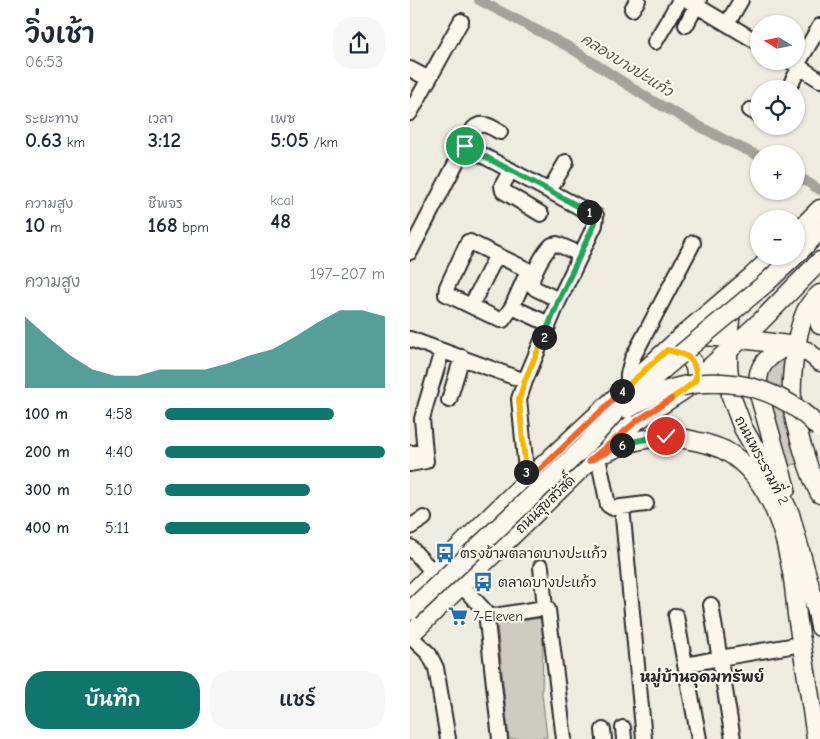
<!DOCTYPE html>
<html lang="th">
<meta charset="utf-8">
<style>
body{margin:0;font-family:"Comic Neue","Playpen Sans Thai",sans-serif;background:#f6f6f7;color:#1f2937;height:100vh;display:flex;flex-direction:column;font-size:19px;white-space:nowrap}
*{box-sizing:border-box;margin:0}
p{font-size:16px;color:#747a83}
.icon{flex:none;width:28px;height:28px;fill:none;stroke:currentColor;stroke-width:2;stroke-linecap:round;stroke-linejoin:round}
.map{position:relative;flex:1;overflow:hidden}
.drawer{display:flex;flex-direction:column;background:#fff;width:410px}
.drawer>*{flex:none}
.needle{width:32px;rotate:280deg}
.controls{position:absolute;left:340px;top:15px;display:grid;gap:10px}
.controls a{display:grid;place-items:center;width:55px;height:55px;border-radius:50%;background:#fff;box-shadow:0 1px 4px #0004;font-size:25px}
.pin{position:absolute;display:grid;place-items:center;width:42px;height:42px;color:#fff;margin:-21px;border:2px solid #fff;border-radius:50%;box-shadow:0 1px 5px #0007}
.km{position:absolute;width:25px;height:25px;margin:-12px;border-radius:50%;background:#222;color:#fff;font-size:14px;line-height:25px;text-align:center}
.round{display:grid;place-items:center;flex:none;width:52px;height:52px;border-radius:20px;background:#f6f6f7}
.headline{display:flex;align-items:center;justify-content:space-between;height:85px;padding:0 25px}
h1{font-size:28px;font-weight:600;line-height:38px}
.stats{display:grid;grid-template-columns:repeat(3,1fr);gap:8px;height:85px;padding:5px 25px}
.stats div{display:grid;align-content:center}
.stats b{font-size:21px;font-weight:600}
.stats small{font-size:14px;font-weight:400}
.stats p{font-size:14px}
.chart{height:140px;padding:10px 25px}
.chart p{display:flex;justify-content:space-between}
.chart svg{width:100%;height:90px;margin-top:5px;fill:#0f766e;opacity:.7}
.cta{display:flex;gap:10px;margin-top:auto;padding:10px 25px}
.cta a{flex:1;height:58px;border-radius:20px;background:#0f766e;color:#fff;font-size:20px;font-weight:600;line-height:58px;text-align:center}
.cta a+a{background:#f6f6f7;color:#1f2937}
ul{padding:0 25px;list-style:none;font-size:16px}
li{display:grid;grid-template-columns:80px 60px 1fr;align-items:center;height:38px}
li i{height:12px;border-radius:6px;background:#0f766e}
main{display:flex;flex:1;min-height:0}
.map>svg:first-child{display:block}
</style>
<main>
<section class="drawer">
<div class="headline"><div><h1>วิ่งเช้า</h1><p>06:53</p></div><a class="round"><svg class="icon" aria-label="share" viewBox="0 0 24 24"><path d="M12 15V3M7 8l5-5 5 5M5 13v7h14v-7"/></svg></a></div>
<div class="stats">
<div><p>ระยะทาง</p><b>0.63<small> km</small></b></div>
<div><p>เวลา</p><b>3:12</b></div>
<div><p>เพซ</p><b>5:05<small> /km</small></b></div>
</div>
<div class="stats">
<div><p>ความสูง</p><b>10<small> m</small></b></div>
<div><p>ชีพจร</p><b>168<small> bpm</small></b></div>
<div><p>kcal</p><b>48</b></div>
</div>
<div class="chart"><p><span>ความสูง</span>197–207 m</p>
<svg viewBox="0 0 160 44" preserveAspectRatio="none"><path d="M0 44V9L10 19L20 28L30 35L40 38L50 38L60 35L70 35L80 35L90 32L100 28L110 25L120 19L130 12L140 6L150 6L160 9V44z"/></svg>
</div>
<ul>
<li><b>100 m</b>4:58<i style="width:77%"></i></li>
<li><b>200 m</b>4:40<i style="width:100%"></i></li>
<li><b>300 m</b>5:10<i style="width:66%"></i></li>
<li><b>400 m</b>5:11<i style="width:66%"></i></li>
</ul>
<div class="cta"><a>บันทึก</a><a>แชร์</a></div>
</section>
<div class="map">
<svg width="410" height="739" viewBox="0 0 410 739">
<rect width="100%" height="100%" fill="#eeebe0"/>
<filter id="ink" filterUnits="userSpaceOnUse"><feTurbulence type="fractalNoise" baseFrequency=".02" numOctaves="2"/><feDisplacementMap in="SourceGraphic" scale="10" xChannelSelector="R" yChannelSelector="G"/><feConvolveMatrix kernelMatrix="1 2 1 2 8 2 1 2 1" color-interpolation-filters="sRGB"/></filter>
<g filter="url(#ink)">
<path fill="#cecbc2" stroke="#7c7b76" d="M375 358H376L390 464C385 463 381 466 376 466L354 377 368 360Z
M131 618 133 639 132 694 137 737 120 739H99L87 624Z"/>
<g fill="none" stroke-linecap="round" stroke-linejoin="round">
<path stroke="#a4a29a" stroke-width="10" d="M69 0 159 47 241 100 315 140 349 156
M386 175 410 190"/>
<defs>
<path id="minor" d="M277 0 349 43
M222 9 228 0
M317 24 331 0
M276 25 289 0
M245 42 270 0
M380 61 410 80
M387 65 410 26
M0 69 19 79
M378 89 390 67
M340 110 349 115
M0 113 51 21
M55 146 186 216 185 225 149 300 115 381 109 399 117 481
M101 170 92 186 93 191 131 214
M139 191 156 162
M58 242H60L116 269 117 273 102 307 93 320H90L36 294 37 287Z
M0 252 64 128C73 121 81 127 90 132
M149 300 126 289 122 285C121 275 134 252 142 245L147 244 170 254
M61 306 87 255
M102 307 139 324
M0 339 115 381
M218 386V374L222 359 283 243
M39 400 52 357
M0 453H15L12 419 16 404 32 351
M188 457 198 505 203 508 236 504
M0 464 16 461 15 454
M212 507 234 739
M0 527 14 518
M0 547 23 572
M131 567 135 608H137L138 610 154 739
M51 585 76 612 90 739
M301 605 323 739
M266 616 289 739
M77 617 135 608
M0 636 19 654 26 668 38 739
M275 665 310 658 392 644
M213 728 214 739
M193 730 194 739"/>
<path id="major" d="M386 233 410 209
M386 255 410 230
M410 294C404 299 399 304 396 311 385 335 379 385 383 410 384 419 387 428 389 436 395 456 400 476 410 494
M322 303 318 337V365L321 396 333 428 366 485 380 514 407 612 410 627
M410 304V325
M281 335 332 339 378 345 397 351 410 362
M258 350C277 354 287 358 286 380
M197 452C225 438 254 433 285 441 295 443 305 446 314 450 354 472 372 520 380 562 384 579 385 597 387 615 393 656 401 697 406 739
M376 489 349 394C344 367 356 357 378 345
M0 595 130 468 218 386 273 335 341 277 363 256
M0 635 179 461 206 437 228 420 274 390 286 380 351 321 410 261"/>
</defs>
<use href="#minor" stroke="#2b2b2b" stroke-width="18"/>
<use href="#major" stroke="#2b2b2b" stroke-width="21"/>
<use href="#minor" stroke="#fbf7ec" stroke-width="14"/>
<use href="#major" stroke="#fbf7ec" stroke-width="18"/>
<defs>
<path id="major-bridge" d="M218 409C278 369 361 374 410 429
M0 611 176 445 207 410 258 365 356 283 385 256"/>
</defs>
<use href="#major-bridge" stroke="#2b2b2b" stroke-width="21" stroke-linecap="butt"/>
<use href="#major-bridge" stroke="#fbf7ec" stroke-width="18"/>
</g>
</g>
<g fill="none" stroke-linecap="round" stroke-linejoin="round" filter="url(#ink)">
<defs>
<path id="split-1" d="M55 146 179 212"/>
<path id="split-2" d="M134 337 149 300 184 225 186 216 179 212"/>
<path id="split-3" d="M116 472 109 400 115 380 134 337"/>
<path id="split-4" d="M116 472 117 482 212 391"/>
<path id="split-5" d="M212 391 257 350C277 354 287 358 286 380L274 390 261 399"/>
<path id="split-6" d="M212 445 179 461 228 420 261 399"/>
<path id="split-7" d="M212 445C227 440 240 438 256 436"/>
</defs>
<use href="#split-1" stroke="#fff" stroke-width="10"/>
<use href="#split-2" stroke="#fff" stroke-width="10"/>
<use href="#split-3" stroke="#fff" stroke-width="10"/>
<use href="#split-4" stroke="#fff" stroke-width="10"/>
<use href="#split-5" stroke="#fff" stroke-width="10"/>
<use href="#split-6" stroke="#fff" stroke-width="10"/>
<use href="#split-7" stroke="#fff" stroke-width="10"/>
<use href="#split-1" stroke="#22a559" stroke-width="6"/>
<use href="#split-2" stroke="#22a559" stroke-width="6"/>
<use href="#split-3" stroke="#f5b400" stroke-width="6"/>
<use href="#split-4" stroke="#f0652b" stroke-width="6"/>
<use href="#split-5" stroke="#f5b400" stroke-width="6"/>
<use href="#split-6" stroke="#f0652b" stroke-width="6"/>
<use href="#split-7" stroke="#22a559" stroke-width="6"/>
</g>
<defs>
<symbol id="bus-bare" viewBox="-9 -9 18 18"><path d="M-5-6H5V4H4V6H2V4H-2V6H-4V4H-5ZM-3.5-4V0h7V-4ZM-3.5 1.2v1.5H-2V1.2ZM2 1.2v1.5H3.5V1.2Z" fill="#1f6fb2" stroke="#fbf7ec" stroke-width="2.5" paint-order="stroke"/></symbol>
<symbol id="supermarket-bare" viewBox="-9 -9 18 18"><path d="M-6-5.5h2.5l.6 2H6L4.5 2H-2.5L-4.4-4H-6ZM-1.5 3.2a1.3 1.3 0 1 0 .1 0ZM3 3.2a1.3 1.3 0 1 0 .1 0Z" fill="#1f6fb2" stroke="#fbf7ec" stroke-width="2.5" paint-order="stroke"/></symbol>
</defs>
<g fill-rule="evenodd">
<use href="#bus-bare" x="21" y="539" width="28" height="28"/>
<use href="#bus-bare" x="59" y="568" width="28" height="28"/>
<use href="#supermarket-bare" x="34" y="602" width="28" height="28"/>
</g>
<g text-anchor="middle" stroke-width="4.5" stroke-linejoin="round" paint-order="stroke">
<g font-size="14" fill="#2b2b2b" stroke="#fbf7ec">
<text transform="translate(352 460) rotate(62)" y="5">ถนนพระรามที่ 2</text>
<text transform="translate(135 504) rotate(-44)" y="5">ถนนสุขสวัสดิ์</text>
</g>
<g font-size="14" fill="#2b2b2b" stroke="#fbf7ec" text-anchor="start">
<text x="50" y="558">ตรงข้ามตลาดบางปะแก้ว</text>
<text x="88" y="587">ตลาดบางปะแก้ว</text>
<text x="63" y="621">7-Eleven</text>
</g>
<g font-size="15" font-style="italic" fill="#555552" stroke="#fbf7ec">
<text transform="translate(217 65) rotate(32)" y="5">คลองบางปะแก้ว</text>
</g>
<g font-size="15" font-weight="bold" fill="#2b2b2b" stroke="#fbf7ec">
<text x="292" y="682">หมู่บ้านอุดมทรัพย์</text>
</g>
</g>
</svg>
<div class="controls">
<a><svg class="needle" viewBox="-14 -14 28 28"><path d="M0-13l5 13h-10z" fill="#e53935"/><path d="M0 13l5-13h-10z" fill="#747a83"/></svg></a>
<a><svg class="icon" aria-label="locate" viewBox="0 0 24 24"><circle cx="12" cy="12" r="6"/><path d="M12 2v4M12 18v4M2 12h4M18 12h4"/></svg></a>
<a>+</a>
<a>−</a>
</div>
<div class="pin" style="left:55px;top:146px;background:#1e9e55"><svg class="icon" aria-label="arrive" viewBox="0 0 24 24"><path d="M6 21V4h12l-3 4 3 4H6"/></svg></div>
<div class="pin" style="left:256px;top:436px;background:#d93025"><svg class="icon" aria-label="check" viewBox="0 0 24 24"><path d="M5 12l5 5 9-10"/></svg></div>
<b class="km" style="left:179px;top:212px">1</b>
<b class="km" style="left:134px;top:337px">2</b>
<b class="km" style="left:116px;top:472px">3</b>
<b class="km" style="left:212px;top:391px">4</b>
<b class="km" style="left:212px;top:445px">6</b>
</div>
</main>
